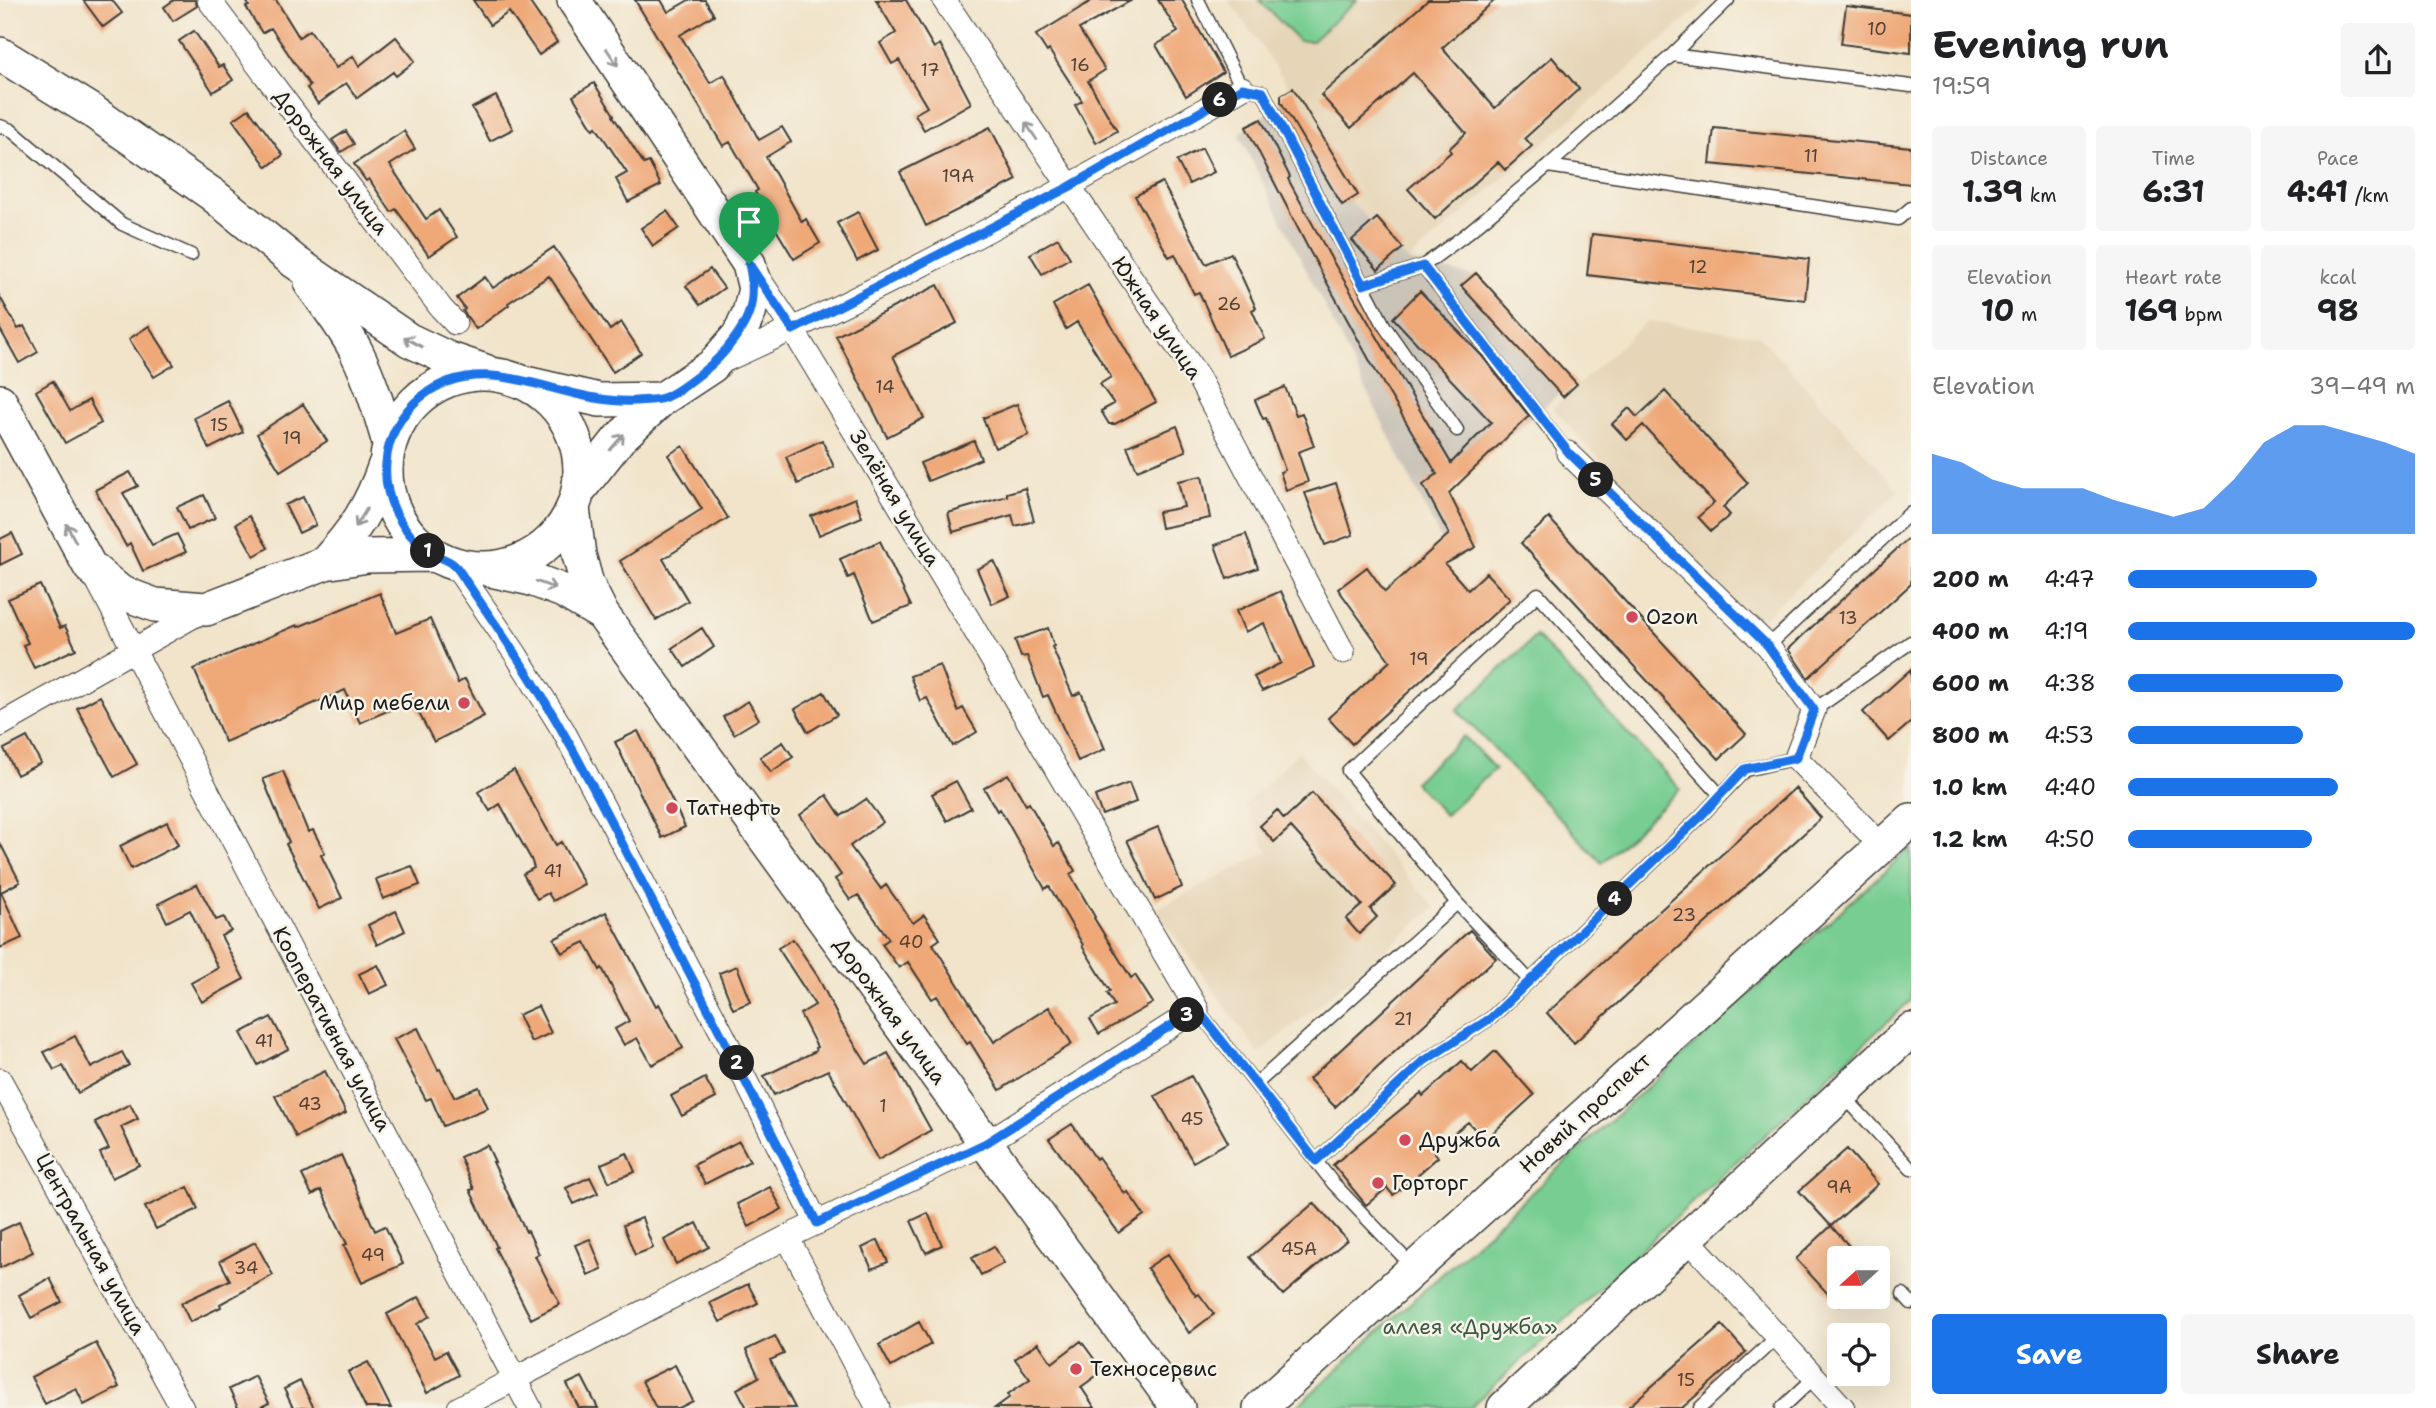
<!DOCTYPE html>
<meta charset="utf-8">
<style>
body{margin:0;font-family:"Shantell Sans",sans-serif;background:#f6f6f6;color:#202124;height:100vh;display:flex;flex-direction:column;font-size:26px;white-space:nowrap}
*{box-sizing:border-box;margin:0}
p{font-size:23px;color:#757577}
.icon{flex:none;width:38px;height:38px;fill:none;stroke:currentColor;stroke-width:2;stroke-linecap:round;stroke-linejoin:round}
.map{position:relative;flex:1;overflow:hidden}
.sheet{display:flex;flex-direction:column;background:#fff;width:525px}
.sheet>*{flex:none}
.needle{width:46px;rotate:249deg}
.buttons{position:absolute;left:1827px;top:1246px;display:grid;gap:14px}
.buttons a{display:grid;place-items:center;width:63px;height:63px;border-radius:7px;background:#fff;box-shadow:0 7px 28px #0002;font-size:35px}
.pin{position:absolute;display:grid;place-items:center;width:60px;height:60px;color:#fff;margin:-72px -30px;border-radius:50% 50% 50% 0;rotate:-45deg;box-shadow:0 0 7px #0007}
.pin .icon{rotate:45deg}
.km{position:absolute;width:35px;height:35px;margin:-18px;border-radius:50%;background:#222;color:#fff;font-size:19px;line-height:35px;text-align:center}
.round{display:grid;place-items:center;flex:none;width:74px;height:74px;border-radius:7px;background:#f6f6f6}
.overview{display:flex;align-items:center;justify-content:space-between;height:119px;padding:0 21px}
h1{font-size:38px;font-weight:700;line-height:52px}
.metrics{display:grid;grid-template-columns:repeat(3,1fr);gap:10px;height:119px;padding:7px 21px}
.metrics div{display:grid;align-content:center;border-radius:7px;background:#f6f6f6;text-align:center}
.metrics b{font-size:30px;font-weight:700}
.metrics small{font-size:19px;font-weight:400}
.metrics p{font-size:19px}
.chart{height:196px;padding:14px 21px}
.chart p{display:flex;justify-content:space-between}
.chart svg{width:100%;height:126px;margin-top:7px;fill:#1a73e8;opacity:.7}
.button{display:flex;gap:14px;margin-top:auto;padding:14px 21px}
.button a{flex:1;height:80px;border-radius:7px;background:#1a73e8;color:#fff;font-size:28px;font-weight:700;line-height:80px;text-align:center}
.button a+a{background:#f6f6f6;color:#202124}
ul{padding:0 21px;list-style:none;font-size:23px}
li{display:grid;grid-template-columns:112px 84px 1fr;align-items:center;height:52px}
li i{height:18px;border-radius:9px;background:#1a73e8}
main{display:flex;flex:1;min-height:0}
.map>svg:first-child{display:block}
</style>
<main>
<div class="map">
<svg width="1911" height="1408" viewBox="0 0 1911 1408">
<rect width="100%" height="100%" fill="#f7f3e8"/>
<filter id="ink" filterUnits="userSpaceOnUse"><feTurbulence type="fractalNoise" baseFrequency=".0143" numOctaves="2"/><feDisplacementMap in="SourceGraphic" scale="14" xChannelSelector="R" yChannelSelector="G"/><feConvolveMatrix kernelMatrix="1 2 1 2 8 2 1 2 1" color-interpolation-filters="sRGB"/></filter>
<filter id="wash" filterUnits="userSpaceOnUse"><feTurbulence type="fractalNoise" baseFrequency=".00686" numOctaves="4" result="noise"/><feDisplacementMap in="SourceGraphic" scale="28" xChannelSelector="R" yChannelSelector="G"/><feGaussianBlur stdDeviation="1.57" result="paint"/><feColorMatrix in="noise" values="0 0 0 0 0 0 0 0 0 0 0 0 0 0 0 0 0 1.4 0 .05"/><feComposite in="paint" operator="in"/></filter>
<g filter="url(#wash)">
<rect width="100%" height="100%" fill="#f1e4ca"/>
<path fill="#e6d5b7" d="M1229 0H1708L1408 261 1351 203 1293 93Z
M1647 321 1760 336 1899 491 1753 628 1553 408Z
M1298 752 1435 908 1259 1054 1156 909 1268 852 1245 805Z"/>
<path fill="#cac3b8" d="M1293 93 1352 203 1408 261 1471 276 1572 383 1446 490 1469 546 1448 554 1239 135Z"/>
<path fill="#78ce92" stroke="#4a7557" stroke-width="2" d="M1259 0H1357L1312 41H1299Z
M1536 636 1680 789 1602 863 1457 710Z
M1464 736 1495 769 1445 815 1414 782Z
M1911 847V1000L1470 1408H1295Z"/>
<g id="blocks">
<path fill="#efa979" d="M83 0H112L122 13 103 27Z
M174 0H195L197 6 173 21 164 7Z
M246 0H276L299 37 310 30 336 68 353 56 359 66 396 37 415 61 396 76 393 72 357 98 346 83 318 104 307 88 310 86 271 28 262 33 246 7 249 6Z
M473 0H528L557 42 539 55 509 12 490 25Z
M635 0H661L668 12 689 0H705L714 15 680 35 710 83 724 75 759 140 782 127 791 142 766 157 802 222 806 219 820 243 794 259 772 223 755 192 758 190 730 142 723 146Z
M876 0H906L934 48 940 44 971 103 924 130 915 114 927 107 899 60 892 64 880 43 896 33Z
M1093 0H1132L1079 29 1105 70 1088 81 1117 131 1096 143 1075 105 1082 101 1049 50 1047 52 1036 35Z
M1158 0H1182L1223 72 1186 96 1156 45 1178 32Z
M1428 0H1495L1442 48 1495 108 1552 57 1579 89 1525 138 1532 146 1505 170 1498 162 1435 219 1408 189 1451 152 1449 149 1466 133 1413 73 1351 128 1321 95Z
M1846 6 1911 14V53L1841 44Z
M194 31 219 67 223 65 233 80 213 92 179 41Z
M594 83 614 115 613 116 644 164 649 162 661 185 628 202 616 179 627 173 596 127 593 129 573 96Z
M1293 88 1358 195 1342 205 1281 102V95Z
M496 96 513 129 490 141 472 108Z
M249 109 283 155 267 167 233 120Z
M1261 119 1290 177 1288 179 1331 258 1451 463 1491 422 1393 318 1420 291 1481 355 1529 416 1449 493 1476 547 1445 564 1468 590 1486 573 1510 599 1352 744 1328 718 1390 661 1338 589 1367 567 1385 592 1449 534 1423 485 1437 474 1371 363 1308 248 1246 127Z
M990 127 1017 180 926 226 900 172Z
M1714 128 1911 147V184L1710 164Z
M346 131 354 144 341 152 332 140Z
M404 131 415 149 390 165 426 219 439 210 457 237 429 256 396 209 391 212 369 179 366 181 354 164Z
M1202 148 1214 172 1189 184 1177 161Z
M1162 182 1206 264 1231 253 1256 308 1252 310 1265 339 1228 356 1199 292 1194 294 1175 254 1169 257 1135 196Z
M667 211 679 228 653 246 641 228Z
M858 212 878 250 857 261 837 223Z
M1377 218 1403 248 1378 270 1352 240Z
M1592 234 1809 259 1805 300 1587 275Z
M1058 238 1070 258 1042 274 1030 254Z
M554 247 610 330 621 322 641 353 613 372 549 276 508 303 509 305 476 329 463 311 465 309 457 298 485 277 493 288Z
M710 269 724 288 700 305 686 286Z
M1476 273 1577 384 1563 397 1461 286Z
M938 285 957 323 893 356 924 418 887 437 836 336Z
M1088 285 1156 402 1115 424H1109L1101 411 1114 404 1100 384 1111 377 1077 322 1066 329 1053 305Z
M0 297 18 329 24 326 38 352 19 363 0 329Z
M149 326 174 365 154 377 129 339Z
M53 381 70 411 89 400 101 423 65 443 36 391Z
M1285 387 1296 415 1302 413 1314 446 1298 452 1308 482 1286 490 1280 472 1285 470 1266 418 1263 419 1255 400Z
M1665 391 1748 483 1723 507 1730 515 1711 531 1698 517 1714 503 1643 425 1627 440 1612 424 1629 408 1637 417Z
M228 401 243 432 209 449 194 418Z
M303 404 327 441 280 471 257 434Z
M1017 404 1029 435 995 448 983 418Z
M1177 426 1186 451 1137 470 1127 446Z
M822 440 834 467 798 484 786 457Z
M974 441 981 459 928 481 920 463Z
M683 446 728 518 663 559 688 601 656 620 620 561 702 509 668 455Z
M130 472 138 486 123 493 152 545 177 534 186 552 143 571 130 543 126 546 95 490Z
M1202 476 1210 518 1161 528 1158 512 1184 507 1178 481Z
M1336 483 1353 535 1325 545 1305 493Z
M1025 488 1034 521 1015 526 1012 515 953 532 948 513 1007 496V493Z
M204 495 215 518 188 530 177 507Z
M303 497 316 525 299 533 285 505Z
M855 498 862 517 819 535 811 516Z
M249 516 268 548 254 556 236 524Z
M1549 518 1746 734 1719 759 1521 543Z
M12 533 22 554 0 565V539Z
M1246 534 1258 568 1227 579 1215 545Z
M1911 536V584L1808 678 1788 649Z
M880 541 911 606 873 621 854 575 848 578 840 559Z
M994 561 1010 596 992 604 977 569Z
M40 585 60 628 65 626 76 649 34 668 23 645 28 643 8 599Z
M1281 591 1314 667 1262 691 1254 677 1281 663 1264 623 1245 632 1236 611Z
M380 593 396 633 430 619 458 683 465 679 484 716 434 742 412 700 360 723 345 690 225 742 194 669 297 625 298 627Z
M702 628 714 647 685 667 672 648Z
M1048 628 1054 646 1052 647 1073 696 1081 692 1105 749 1078 761 1048 695 1043 697 1027 656 1021 657 1015 640Z
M940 665 958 711 963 708 977 732 953 746 927 698 920 701 910 676Z
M1911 669V722L1889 741 1863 712Z
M824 692 837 715 808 732 795 709Z
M100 696 137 764 114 777 77 708Z
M748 701 759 719 734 734 723 717Z
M638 731 685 827 662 838 615 742Z
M27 737 41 763 17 775 4 749Z
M783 742 793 757 771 772 760 757Z
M514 770 556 845 561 842 584 884 553 901 548 893 537 899 523 874 534 868 531 859 500 804 490 811 478 792Z
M283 771 308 832 313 830 325 853 321 855 342 898 319 909 286 844 289 842 263 779Z
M1008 774 1026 805 1029 803 1054 846 1059 843 1075 871 1070 874 1095 917 1094 918 1131 978 1135 975 1153 1003 1099 1034 1090 1019 1114 1005 1107 993 1110 991 1082 946 1083 945 1049 886 1045 889 1000 809 997 811 984 788Z
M956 781 971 808 947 821 932 794Z
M1129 783 1136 802 1102 815 1095 796Z
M1795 788 1821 818 1574 1043 1547 1013Z
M1312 793 1396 885 1370 909 1377 917 1359 934 1346 919 1362 905 1291 827 1274 842 1260 826 1277 810 1284 819Z
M827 795 841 816 866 799 883 822 850 846 881 889 886 885 913 923 924 915 940 939 933 944 994 1042 1049 1007 1072 1044 1000 1090 970 1042 967 1044 937 996 932 999 908 962 899 968 882 944 889 939 858 895 850 900 835 879 841 875 800 815Z
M167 822 178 845 131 869 120 846Z
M1158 827 1182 887 1155 900 1127 840Z
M0 843 20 882 1 892 22 938 0 948Z
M412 866 420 885 383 899 376 879Z
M197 884 216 920 224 917 231 931 221 936 244 979 202 1002 191 983 218 968 190 910 167 922 158 904Z
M396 911 405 931 377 945 368 925Z
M606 912 656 1006 659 1004 683 1048 652 1065 637 1038 624 1045 615 1029 629 1021 602 968 600 970 585 942 562 953 554 939Z
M1470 930 1496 958 1335 1107 1309 1079Z
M793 939 818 977 840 1021 867 1064 888 1053 931 1130 878 1160 828 1070 774 1095 764 1076 816 1051 815 1048 817 1047 800 1014 815 1005 778 948Z
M378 965 388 985 369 994 359 974Z
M737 966 751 1002 733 1009 719 973Z
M538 1006 551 1033 531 1042 518 1015Z
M271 1017 288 1049 258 1065 241 1033Z
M418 1028 438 1070 440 1069 454 1097 479 1087 488 1108 443 1126 431 1098 426 1100 394 1039Z
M75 1036 91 1068 122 1052 129 1065 78 1093 63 1066 54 1070 44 1052Z
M1495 1051 1534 1095 1485 1140 1468 1122 1433 1150 1438 1157 1414 1178 1393 1195 1387 1188 1366 1205 1333 1165 1421 1093 1423 1096 1462 1061 1472 1072Z
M325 1071 346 1113 296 1137 275 1096Z
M1191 1076 1228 1142 1193 1162 1155 1096Z
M705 1078 716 1098 682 1116 671 1096Z
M130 1104 138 1119 121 1127 139 1165 112 1178 100 1153 109 1149 95 1122Z
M1072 1124 1096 1159 1098 1157 1125 1194 1128 1192 1144 1215 1119 1233 1049 1139Z
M739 1141 750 1161 705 1184 694 1165Z
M487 1145 495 1162H493L526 1232 528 1231 539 1254 535 1256 560 1304 531 1319 495 1248 497 1247 470 1190 474 1189 460 1157Z
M1847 1149 1878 1184 1831 1226 1799 1191Z
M627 1153 635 1172 609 1182 601 1164Z
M341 1155 375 1231 385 1226 403 1264 362 1283 344 1245 347 1244 321 1190 312 1195 302 1175Z
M590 1177 598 1193 574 1204 566 1188Z
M188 1187 198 1209 156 1229 145 1207Z
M770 1187 782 1209 749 1227 737 1204Z
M1314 1203 1347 1240 1283 1295 1250 1257Z
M928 1213 942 1245 926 1253 911 1221Z
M642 1218 653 1248 635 1255 623 1225Z
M19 1222 33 1252 0 1268V1231Z
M697 1223 709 1247 676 1264 664 1240Z
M1831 1226 1860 1258H1839V1306L1796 1259Z
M590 1239 602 1269 588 1275 575 1245Z
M878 1240 888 1262 872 1269 862 1248Z
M255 1242 273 1275 220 1304 221 1307 190 1322 181 1303 230 1280 220 1261Z
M994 1246 1004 1263 981 1275 972 1258Z
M1168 1254 1196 1296 1199 1294 1214 1314 1189 1333 1147 1268Z
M50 1278 62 1302 31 1318 19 1295Z
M748 1284 758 1303 720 1322 710 1303Z
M419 1297 430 1316 417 1324 435 1357 446 1351 459 1375 427 1393 387 1314Z
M919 1322 931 1344 891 1367 879 1345Z
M1722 1325 1746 1352 1682 1408H1627Z
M775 1336 784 1354 770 1360 795 1408H747L737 1389 759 1377 746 1350Z
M1081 1341 1103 1371 1081 1387 1095 1408H995L1010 1397 1008 1394 1030 1379 1015 1359 1038 1343 1052 1363Z
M96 1343 119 1387 84 1405 76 1388 45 1404 31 1377Z
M368 1362 391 1408H366L348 1372Z
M675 1365 693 1401 679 1408H656L642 1381Z
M255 1376 269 1403 259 1408H238L229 1389Z
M582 1377 598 1408H579L567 1384Z
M300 1381 314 1408H293L284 1389Z"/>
</g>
</g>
<g filter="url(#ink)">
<use href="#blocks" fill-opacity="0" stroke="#3c3a36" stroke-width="2"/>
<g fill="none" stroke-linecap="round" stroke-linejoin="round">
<defs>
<path id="lane" d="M1198 0 1242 88 1263 92 1363 285 1423 266 1465 235 1548 166 1672 55 1728 0
M1672 55 1911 86
M0 126 11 130 122 224 191 255
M1548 166 1898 219 1911 208
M1423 266 1568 453
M1363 285 1385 327 1457 430
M1768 646 1911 512
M1814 710 1911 642
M1457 903 1530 981
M1197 1009 1333 1183 1414 1268
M1256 1084 1457 903 1348 771 1538 594 1720 795
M1842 1094 1911 1169
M1316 1161 1424 1061 1491 1018 1699 818 1745 770 1796 758
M1903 1294 1911 1303
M1700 1408 1777 1337
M1782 1408 1815 1377"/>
<path id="street" d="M209 0 441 308 455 323
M944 0 1198 377 1343 652
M721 362C900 282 1072 186 1242 88
M1568 453 1768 646 1814 710 1796 758 1882 846
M454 564 515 653 563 730 722 1033 817 1223
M97 580 530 1408
M0 725 206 609
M0 1080 182 1408
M787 1237 878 1408
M1687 1238 1843 1408
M459 1408 787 1237 986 1143 1197 1009 967 617 793 330 753 270"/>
<path id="secondary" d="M574 0 749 264 755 289 749 313 739 335 712 366 662 399 619 439 578 491
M0 54 89 109 213 195 295 262 409 340 447 358 485 371
M311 284C327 306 344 327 356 351 371 381 380 412 389 443
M386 471a97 97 0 1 1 194 0a97 97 0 1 1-194 0Z
M530 384 599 400 662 399
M0 401 90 567 120 592 155 605 206 609 325 563 367 556 432 555
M573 508 579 555 587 584 602 614 1178 1408
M325 563C355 530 370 508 385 465
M490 570 531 579 563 591 602 614
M1260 1408 1911 820
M1504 1408 1911 1030"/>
</defs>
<use href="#lane" stroke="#3c3a36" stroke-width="15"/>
<use href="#street" stroke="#3c3a36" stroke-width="25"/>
<use href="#secondary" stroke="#3c3a36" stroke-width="36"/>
<use href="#lane" stroke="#fff" stroke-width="12"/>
<use href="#street" stroke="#fff" stroke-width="23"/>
<use href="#secondary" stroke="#fff" stroke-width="33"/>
</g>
<defs><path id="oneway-shaft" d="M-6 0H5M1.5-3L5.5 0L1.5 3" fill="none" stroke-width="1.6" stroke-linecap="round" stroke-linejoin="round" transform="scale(1.75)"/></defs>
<g stroke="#999">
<use href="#oneway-shaft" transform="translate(612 57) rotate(56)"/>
<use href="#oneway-shaft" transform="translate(1031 131) rotate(-124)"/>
<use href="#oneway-shaft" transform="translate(413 342) rotate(-152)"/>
<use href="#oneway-shaft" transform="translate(617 442) rotate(-49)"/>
<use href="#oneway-shaft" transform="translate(361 518) rotate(122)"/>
<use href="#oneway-shaft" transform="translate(71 533) rotate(-118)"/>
<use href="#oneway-shaft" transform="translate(546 585) rotate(20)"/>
</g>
</g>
<g fill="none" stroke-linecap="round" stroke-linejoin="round" filter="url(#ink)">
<defs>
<path id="route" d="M1242 88 1263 92 1363 285 1423 266 1569 453 1768 646 1814 710 1796 758 1745 769 1699 818 1491 1018 1424 1061 1316 1161 1197 1009 986 1143 817 1223C759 1106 699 991 639 876 599 799 561 722 513 651 499 629 484 608 470 587 465 581 460 570 454 565 448 559 437 557 429 552 401 532 383 498 386 463 388 437 401 413 421 397 486 345 560 405 635 401 643 400 655 401 663 398 678 393 713 365 723 353 749 323 758 303 749 264L793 330 1069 187Z"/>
</defs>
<use href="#route" stroke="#fff" stroke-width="14"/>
<use href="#route" stroke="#1a73e8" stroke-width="9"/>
</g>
<g fill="#d1495b" stroke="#f7f3e8" stroke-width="2.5">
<circle cx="1632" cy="617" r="7"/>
<circle cx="464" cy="703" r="7"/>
<circle cx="672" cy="808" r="7"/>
<circle cx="1405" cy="1140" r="7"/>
<circle cx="1378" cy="1183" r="7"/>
<circle cx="1076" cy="1369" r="7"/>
</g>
<g text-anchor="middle" stroke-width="5" stroke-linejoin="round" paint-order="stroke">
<g font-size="18" fill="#513f33">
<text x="1877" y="35">10</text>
<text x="1080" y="71">16</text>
<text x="930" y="76">17</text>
<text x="1811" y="162">11</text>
<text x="958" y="182">19А</text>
<text x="1698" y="273">12</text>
<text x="1229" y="310">26</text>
<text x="885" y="393">14</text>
<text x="219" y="431">15</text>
<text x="292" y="444">19</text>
<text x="1848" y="624">13</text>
<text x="1419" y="665">19</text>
<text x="553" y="877">41</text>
<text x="1684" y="921">23</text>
<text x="911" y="948">40</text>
<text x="1403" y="1025">21</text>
<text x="264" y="1047">41</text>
<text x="310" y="1110">43</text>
<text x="883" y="1112">1</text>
<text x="1192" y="1125">45</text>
<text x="1839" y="1193">9А</text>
<text x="1299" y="1255">45А</text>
<text x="373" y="1261">49</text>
<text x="246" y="1274">34</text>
<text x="1686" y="1386">15</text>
</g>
<g font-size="21" fill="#1c1c1c" stroke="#f7f3e8">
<text transform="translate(331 162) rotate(53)" y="7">Дорожная улица</text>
<text transform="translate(1157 318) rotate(56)" y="7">Южная улица</text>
<text transform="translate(895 498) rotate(59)" y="7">Зелёная улица</text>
<text transform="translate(890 1011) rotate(54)" y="7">Дорожная улица</text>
<text transform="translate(332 1029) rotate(62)" y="7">Кооперативная улица</text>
<text transform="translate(1585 1113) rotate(-42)" y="7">Новый проспект</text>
<text transform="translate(91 1244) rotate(61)" y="7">Центральная улица</text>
</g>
<g font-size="21" fill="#1c1c1c" stroke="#f7f3e8" text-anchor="start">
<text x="1646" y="624">Ozon</text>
<text x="450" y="710" text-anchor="end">Мир мебели</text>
<text x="686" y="815">Татнефть</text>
<text x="1419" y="1147">Дружба</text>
<text x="1392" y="1190">Горторг</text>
<text x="1090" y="1376">Техносервис</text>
</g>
<g font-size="21" fill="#3c5a45" stroke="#f7f3e8">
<text x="1470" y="1334">аллея «Дружба»</text>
</g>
</g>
</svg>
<div class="buttons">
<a><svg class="needle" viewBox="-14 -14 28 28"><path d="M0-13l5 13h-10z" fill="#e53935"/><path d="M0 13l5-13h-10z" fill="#757577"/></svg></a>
<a><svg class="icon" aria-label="locate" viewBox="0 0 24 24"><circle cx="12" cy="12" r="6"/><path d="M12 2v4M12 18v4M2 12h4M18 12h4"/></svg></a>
</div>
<div class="pin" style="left:749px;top:264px;background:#1e9e55"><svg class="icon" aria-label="arrive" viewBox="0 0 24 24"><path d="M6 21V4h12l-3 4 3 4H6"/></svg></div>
<b class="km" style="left:428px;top:551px">1</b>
<b class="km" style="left:737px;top:1063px">2</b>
<b class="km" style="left:1187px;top:1015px">3</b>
<b class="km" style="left:1615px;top:899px">4</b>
<b class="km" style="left:1596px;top:480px">5</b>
<b class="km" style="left:1220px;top:100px">6</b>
</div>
<section class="sheet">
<div class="overview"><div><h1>Evening run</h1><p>19:59</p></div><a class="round"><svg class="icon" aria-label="share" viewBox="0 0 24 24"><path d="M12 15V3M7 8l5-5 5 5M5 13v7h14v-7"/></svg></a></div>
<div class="metrics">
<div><p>Distance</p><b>1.39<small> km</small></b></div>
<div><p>Time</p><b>6:31</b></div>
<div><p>Pace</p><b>4:41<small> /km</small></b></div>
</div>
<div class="metrics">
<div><p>Elevation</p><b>10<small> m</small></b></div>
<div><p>Heart rate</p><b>169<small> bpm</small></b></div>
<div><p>kcal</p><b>98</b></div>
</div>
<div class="chart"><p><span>Elevation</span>39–49 m</p>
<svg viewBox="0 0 160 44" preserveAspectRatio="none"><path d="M0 44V16L10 19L20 25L30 28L40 28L50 28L60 32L70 35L80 38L90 35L100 25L110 12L120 6L130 6L140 9L150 12L160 16V44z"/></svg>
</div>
<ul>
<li><b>200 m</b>4:47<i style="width:66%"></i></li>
<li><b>400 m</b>4:19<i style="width:100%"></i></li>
<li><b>600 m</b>4:38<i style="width:75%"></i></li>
<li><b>800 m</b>4:53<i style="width:61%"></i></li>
<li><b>1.0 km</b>4:40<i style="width:73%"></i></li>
<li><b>1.2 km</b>4:50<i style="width:64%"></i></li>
</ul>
<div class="button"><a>Save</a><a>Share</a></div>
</section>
</main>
